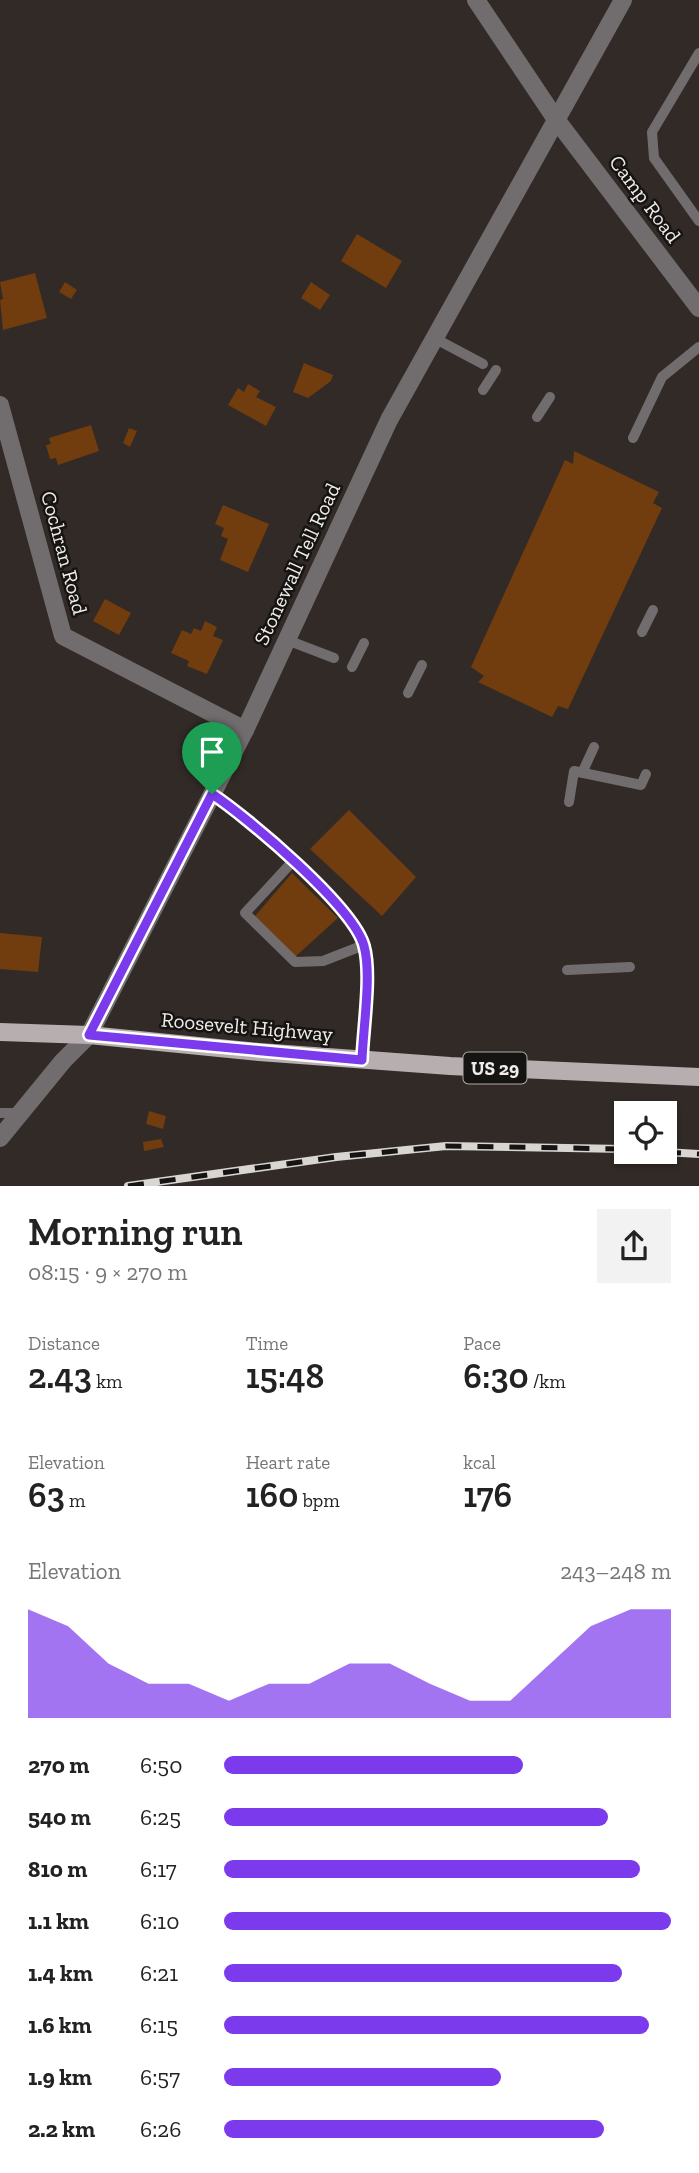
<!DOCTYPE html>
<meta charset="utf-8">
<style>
body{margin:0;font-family:"Zilla Slab",serif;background:#f2f2f2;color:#222;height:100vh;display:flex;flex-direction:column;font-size:26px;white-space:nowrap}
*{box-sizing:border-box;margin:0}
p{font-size:23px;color:#767676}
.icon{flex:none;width:38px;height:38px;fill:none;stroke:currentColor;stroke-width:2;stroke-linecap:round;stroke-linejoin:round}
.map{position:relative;height:1186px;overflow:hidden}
.panel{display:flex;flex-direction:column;background:#fff;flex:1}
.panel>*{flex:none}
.buttons{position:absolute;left:614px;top:1101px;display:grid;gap:14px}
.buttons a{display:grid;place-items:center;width:63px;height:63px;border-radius:0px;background:#fff;box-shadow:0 2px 5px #0004;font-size:35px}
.pin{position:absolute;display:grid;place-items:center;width:60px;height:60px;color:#fff;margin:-72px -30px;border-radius:50% 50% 50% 0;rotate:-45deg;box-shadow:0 0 7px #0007}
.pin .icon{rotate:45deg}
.round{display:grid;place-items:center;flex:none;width:74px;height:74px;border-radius:0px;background:#f2f2f2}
.summary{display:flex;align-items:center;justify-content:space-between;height:119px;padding:0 28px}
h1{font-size:38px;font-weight:600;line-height:52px}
.figures{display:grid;grid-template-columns:repeat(3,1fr);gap:10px;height:119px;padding:7px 28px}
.figures div{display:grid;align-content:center}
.figures b{font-size:35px;font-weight:600}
.figures small{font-size:19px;font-weight:400}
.figures p{font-size:19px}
.chart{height:196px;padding:14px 28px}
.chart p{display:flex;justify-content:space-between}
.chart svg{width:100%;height:126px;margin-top:7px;fill:#7c3aed;opacity:.7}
ul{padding:0 28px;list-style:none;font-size:23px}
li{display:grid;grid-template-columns:112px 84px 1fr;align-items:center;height:52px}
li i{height:18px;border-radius:9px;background:#7c3aed}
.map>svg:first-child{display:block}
</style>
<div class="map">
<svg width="699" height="1186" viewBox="0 0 699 1186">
<rect width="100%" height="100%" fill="#312a26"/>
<path fill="#713c0e" d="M357 234 402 261 386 288 341 261Z
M35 273 47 318 3 330 0 300 3 299 0 282Z
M65 282 77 290 71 299 59 292Z
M311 282 330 295 320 310 301 298Z
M304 363 333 375 331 381 308 398 293 392Z
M248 384 260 391 256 397 276 407 266 426 228 405 238 388 244 392Z
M91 425 99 451 58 465 56 458 50 459 46 445 51 444 49 438Z
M129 428 137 431 130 447 123 443Z
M574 451 659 492 653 503 662 508 568 709 558 706 552 717 478 682 484 676 471 667 565 460 573 464Z
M223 505 269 524 248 572 220 560 228 539 221 536 224 528 215 524Z
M105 599 131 613 119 635 93 621Z
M205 621 217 627 213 636 223 640 207 674 187 666 189 661 171 653 182 630 191 634 194 628 201 631Z
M349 810 416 877 382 916 310 849Z
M292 873 338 918 295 957 255 916Z
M0 933 42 937 38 972 0 969Z
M149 1111 166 1116 163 1129 146 1124Z
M161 1139 164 1147 144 1151 143 1142Z"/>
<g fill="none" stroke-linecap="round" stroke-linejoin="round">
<path stroke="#716d6e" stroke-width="10" d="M699 53 652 132 654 158 699 221
M434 338 483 364
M483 390 496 370
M537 417 550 397
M633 438 662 377 699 347
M642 632 653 610
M287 640 334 658
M352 667 364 643
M408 693 422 665
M582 773 594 747
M212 794C247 817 354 908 364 946 372 974 364 1029 362 1060
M569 802 574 771 641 785 646 774
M294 860 245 913 295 962 323 961 364 945
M567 970 630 967
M0 1113H20"/>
<path stroke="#716d6e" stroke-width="18" d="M476 0 555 118
M0 405 63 636 245 730
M0 1138 63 1061 89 1035"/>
<path stroke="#716d6e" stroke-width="18" d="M555 118 699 308
M89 1035 245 730 389 420 623 0"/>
<path stroke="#b7aeb0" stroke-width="18" d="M0 1032 89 1035 259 1052 450 1066 699 1077"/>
<defs>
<path id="rail" d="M665 1152 699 1154
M128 1186 336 1157 446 1146 626 1149"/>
</defs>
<use href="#rail" stroke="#d9d5d2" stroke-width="8"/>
<use href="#rail" stroke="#161412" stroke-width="5" stroke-dasharray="16" stroke-linecap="butt"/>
</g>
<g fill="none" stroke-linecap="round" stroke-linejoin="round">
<defs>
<path id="route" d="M212 794C247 817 354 907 364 946 372 974 363 1029 362 1060L89 1035Z"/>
</defs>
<use href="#route" stroke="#fff" stroke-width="14"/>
<use href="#route" stroke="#7c3aed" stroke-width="9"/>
</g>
<g text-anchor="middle" stroke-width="5" stroke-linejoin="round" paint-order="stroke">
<rect fill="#161412" stroke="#afaba8" stroke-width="2" x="463.5" y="1052.5" width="63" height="31" rx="5"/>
<g font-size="19" font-weight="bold" fill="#f0ece9">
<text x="495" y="1075">US 29</text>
</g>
<g font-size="21" fill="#f0ece9" stroke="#161412">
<text transform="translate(645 199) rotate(53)" y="7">Camp Road</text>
<text transform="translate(64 553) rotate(75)" y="7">Cochran Road</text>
<text transform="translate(297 564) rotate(-65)" y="7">Stonewall Tell Road</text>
<text transform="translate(247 1027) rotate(5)" y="7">Roosevelt Highway</text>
</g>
</g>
</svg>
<div class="buttons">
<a><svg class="icon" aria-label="locate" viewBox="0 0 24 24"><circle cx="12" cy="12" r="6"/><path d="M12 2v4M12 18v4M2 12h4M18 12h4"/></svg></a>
</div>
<div class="pin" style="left:212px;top:794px;background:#1e9e55"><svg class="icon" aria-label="arrive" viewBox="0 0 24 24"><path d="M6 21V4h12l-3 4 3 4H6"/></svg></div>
</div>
<section class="panel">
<div class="summary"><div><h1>Morning run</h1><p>08:15 · 9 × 270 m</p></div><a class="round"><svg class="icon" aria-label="share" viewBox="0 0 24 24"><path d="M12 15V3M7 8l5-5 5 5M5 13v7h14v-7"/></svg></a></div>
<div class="figures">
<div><p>Distance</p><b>2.43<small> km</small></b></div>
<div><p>Time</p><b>15:48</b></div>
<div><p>Pace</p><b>6:30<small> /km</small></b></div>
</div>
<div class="figures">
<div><p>Elevation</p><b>63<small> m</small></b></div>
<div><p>Heart rate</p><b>160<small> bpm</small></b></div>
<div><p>kcal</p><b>176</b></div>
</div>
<div class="chart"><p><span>Elevation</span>243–248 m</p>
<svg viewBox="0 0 160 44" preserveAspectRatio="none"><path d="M0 44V6L10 12L20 25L30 32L40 32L50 38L60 32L70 32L80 25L90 25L100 32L110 38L120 38L130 25L140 12L150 6L160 6V44z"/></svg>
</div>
<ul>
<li><b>270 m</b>6:50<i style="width:67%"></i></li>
<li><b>540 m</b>6:25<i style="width:86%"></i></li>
<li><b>810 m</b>6:17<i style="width:93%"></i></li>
<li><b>1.1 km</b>6:10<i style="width:100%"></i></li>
<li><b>1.4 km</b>6:21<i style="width:89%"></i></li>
<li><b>1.6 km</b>6:15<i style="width:95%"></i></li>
<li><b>1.9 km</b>6:57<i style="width:62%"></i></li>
<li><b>2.2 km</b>6:26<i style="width:85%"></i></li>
</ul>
</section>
